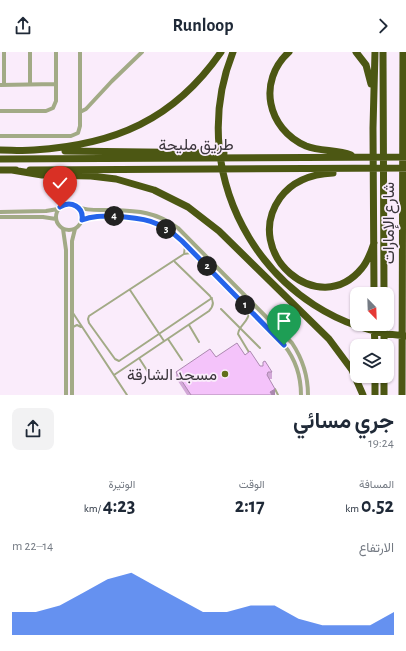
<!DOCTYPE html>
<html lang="ar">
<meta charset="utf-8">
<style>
body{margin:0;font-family:"Alegreya Sans",Vazirmatn,sans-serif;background:#f2f2f3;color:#1f2937;direction:rtl;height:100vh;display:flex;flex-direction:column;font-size:15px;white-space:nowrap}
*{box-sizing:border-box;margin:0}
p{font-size:13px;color:#747a83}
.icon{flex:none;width:22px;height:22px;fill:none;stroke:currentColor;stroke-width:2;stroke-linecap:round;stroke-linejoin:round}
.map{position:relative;height:343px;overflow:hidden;direction:ltr}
.panel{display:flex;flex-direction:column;background:#fff;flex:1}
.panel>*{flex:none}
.needle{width:26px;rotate:157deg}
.buttons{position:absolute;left:350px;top:235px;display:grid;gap:8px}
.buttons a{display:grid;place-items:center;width:44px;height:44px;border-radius:8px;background:#fff;box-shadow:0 1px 3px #0004;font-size:20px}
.pin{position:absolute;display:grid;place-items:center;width:34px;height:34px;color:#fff;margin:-41px -17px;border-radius:50% 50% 50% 0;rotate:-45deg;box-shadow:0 0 4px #0007}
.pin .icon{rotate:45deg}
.km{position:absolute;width:20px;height:20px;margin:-10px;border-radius:50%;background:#222;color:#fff;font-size:11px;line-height:20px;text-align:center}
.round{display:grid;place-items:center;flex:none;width:42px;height:42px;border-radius:8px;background:#f2f2f3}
.head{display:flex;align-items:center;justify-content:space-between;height:68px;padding:0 12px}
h1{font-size:22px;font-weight:700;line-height:30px}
.figures{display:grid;grid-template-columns:repeat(3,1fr);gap:6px;height:68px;padding:4px 12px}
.figures div{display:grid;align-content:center}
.figures b{font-size:20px;font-weight:700}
.figures small{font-size:11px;font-weight:400}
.figures p{font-size:11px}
.chart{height:112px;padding:8px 12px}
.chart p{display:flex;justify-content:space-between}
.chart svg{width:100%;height:72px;margin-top:4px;fill:#2563eb;opacity:.7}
header{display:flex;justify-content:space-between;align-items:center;height:52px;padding:0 12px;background:#fff;font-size:18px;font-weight:700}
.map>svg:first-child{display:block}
</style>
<header><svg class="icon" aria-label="forward" viewBox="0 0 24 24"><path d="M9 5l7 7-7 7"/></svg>Runloop<svg class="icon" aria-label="share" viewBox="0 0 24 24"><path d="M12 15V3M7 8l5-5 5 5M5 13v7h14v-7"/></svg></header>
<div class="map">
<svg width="406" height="343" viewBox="0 0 406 343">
<rect width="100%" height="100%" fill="#faecfb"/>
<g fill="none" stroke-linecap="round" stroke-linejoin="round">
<path stroke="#a2aa86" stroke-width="2" d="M185 194 184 202 191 201
M184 202 89 264 88 267 89 271 115 307 119 309 212 246
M130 238 164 289
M221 257 260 296
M249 260C249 270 239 273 238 282L250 302
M73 261 127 343
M189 273 199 290
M73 275 77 273 81 275
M168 287 182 308
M139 306 150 323
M114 323 209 259C214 254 214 249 210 244L175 210
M275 337 278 343"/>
<path stroke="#a2aa86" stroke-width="4" d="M4 0V33
M30 0V32
M0 33 56 32
M0 59H46L53 56 56 49V0
M80 60 86 57 112 29 142 0
M0 84H71L78 81 80 74V0
M56 165a13 13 0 1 1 26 0a13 13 0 1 1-26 0Z
M78 155C88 159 98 158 109 158 137 159 155 159 178 176L292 291C302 306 308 324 308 343
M0 160 46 159 58 157
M0 165H43L56 167
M82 168C92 164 102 164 113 164 137 165 153 167 173 181L284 293C296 308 301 324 301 343
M63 177 66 198V343
M72 343V189L75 177"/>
<path stroke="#4c5713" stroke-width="7" d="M233 0C182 127 269 273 406 284
M289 0C257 29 267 77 306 94 321 100 337 97 351 103
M356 0 366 13 371 32
M383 0 384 242
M0 98C11 98 23 99 34 98 114 93 174 68 221 0
M65 99 224 101
M0 107 406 105
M0 118H16
M12 118 42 123 91 124 116 127 154 138 188 155 219 179 329 287 352 318 363 343
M30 118 406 116
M333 121C313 122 293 128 280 146 241 201 319 269 362 216 368 209 371 200 374 191
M374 242 373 76 375 0
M374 272 375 294
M384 272V294
M375 324V343
M384 324V343
M402 343 403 0"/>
</g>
<path fill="#d2a8d7" d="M245 303 260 314 272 320V327H269L275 343H187L176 326V320L216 305Z"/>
<path fill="#ab88af" d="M275 337V343H270V340Z"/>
<path fill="#f4c3fa" stroke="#ab88af" d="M237 291 245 303 250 299 260 314H263V310L265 309 272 320H268L267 323 275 337 270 340 272 343H191L176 320 210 297 216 305Z"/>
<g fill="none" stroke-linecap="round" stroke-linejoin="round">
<defs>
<path id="route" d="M60 155C71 148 84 155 82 168 92 164 102 164 113 164 143 166 160 168 182 189L284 293"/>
</defs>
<use href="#route" stroke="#fff" stroke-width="8"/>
<use href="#route" stroke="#2563eb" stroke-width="5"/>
</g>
<circle fill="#616f19" stroke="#faecfb" stroke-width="1.5" cx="225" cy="322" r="4"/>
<g text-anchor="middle" stroke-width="3.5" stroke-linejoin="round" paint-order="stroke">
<g font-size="16" fill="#3a353b" stroke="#faecfb">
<text x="196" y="98">طريق مليحة</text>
<text transform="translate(388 171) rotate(-90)" y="6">شارع الإمارات</text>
</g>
<g font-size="16" fill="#3a353b" stroke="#faecfb" text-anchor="end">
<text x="217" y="328">مسجد الشارقة</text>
</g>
</g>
</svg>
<div class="buttons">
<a><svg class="needle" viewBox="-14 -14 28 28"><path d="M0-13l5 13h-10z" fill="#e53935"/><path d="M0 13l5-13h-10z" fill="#747a83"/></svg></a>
<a><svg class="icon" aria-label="layers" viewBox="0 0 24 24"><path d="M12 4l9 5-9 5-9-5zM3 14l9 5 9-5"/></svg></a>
</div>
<div class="pin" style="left:284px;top:293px;background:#1e9e55"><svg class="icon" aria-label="arrive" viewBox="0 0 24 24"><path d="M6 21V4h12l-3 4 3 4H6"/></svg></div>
<div class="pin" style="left:60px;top:155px;background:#d93025"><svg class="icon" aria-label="check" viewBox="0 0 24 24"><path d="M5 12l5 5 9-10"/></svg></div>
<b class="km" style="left:245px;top:253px">1</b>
<b class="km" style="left:207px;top:214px">2</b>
<b class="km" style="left:166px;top:177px">3</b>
<b class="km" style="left:114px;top:164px">4</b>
</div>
<section class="panel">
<div class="head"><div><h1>جري مسائي</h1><p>19:24</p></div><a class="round"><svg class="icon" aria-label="share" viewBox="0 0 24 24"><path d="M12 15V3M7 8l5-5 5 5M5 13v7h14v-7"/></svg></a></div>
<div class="figures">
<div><p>المسافة</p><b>0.52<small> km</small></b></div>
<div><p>الوقت</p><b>2:17</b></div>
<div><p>الوتيرة</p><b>4:23<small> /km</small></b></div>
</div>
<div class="chart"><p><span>الارتفاع</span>14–22 m</p>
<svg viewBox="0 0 160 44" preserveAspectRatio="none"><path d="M0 44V30L10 30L20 26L30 18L40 10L50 6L60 14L70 22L80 30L90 30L100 26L110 26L120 34L130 38L140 38L150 38L160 30V44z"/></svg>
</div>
</section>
